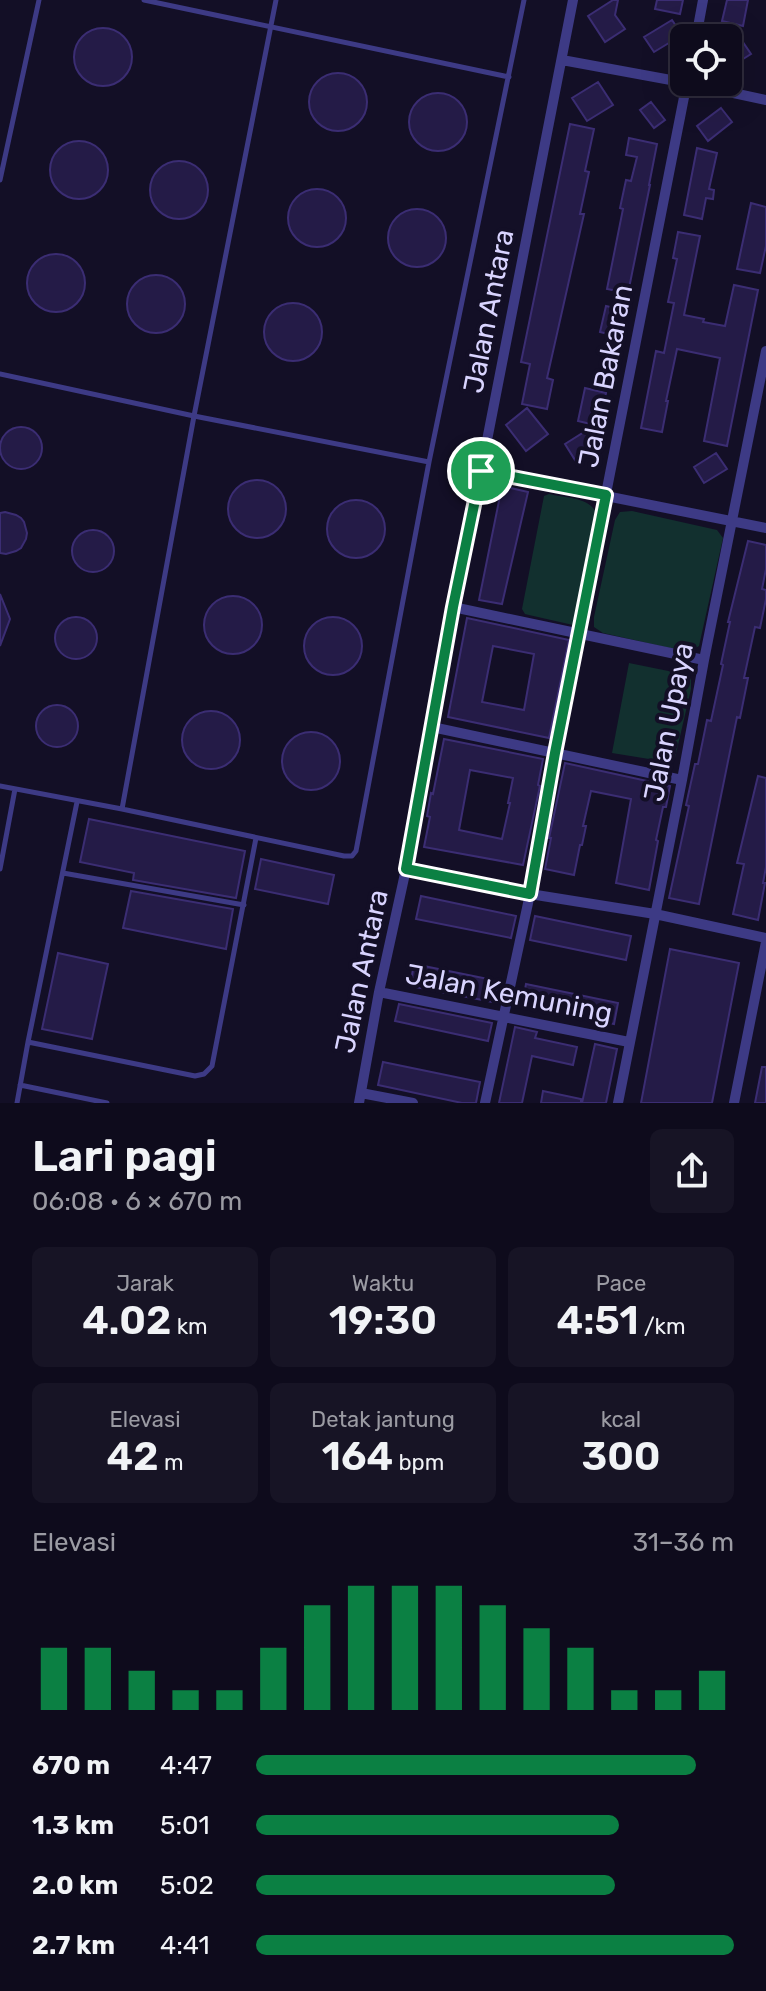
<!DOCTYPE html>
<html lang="id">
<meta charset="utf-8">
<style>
body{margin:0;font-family:Rubik,sans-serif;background:#171425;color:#f1f3f6;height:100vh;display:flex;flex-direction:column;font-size:30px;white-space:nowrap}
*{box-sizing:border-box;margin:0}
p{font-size:26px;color:#9b9ba3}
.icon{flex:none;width:44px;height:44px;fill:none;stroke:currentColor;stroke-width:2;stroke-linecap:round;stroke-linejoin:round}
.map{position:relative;height:1103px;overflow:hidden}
.drawer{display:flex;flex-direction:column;background:#0e0b1c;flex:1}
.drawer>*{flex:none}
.controls{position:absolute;left:670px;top:24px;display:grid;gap:16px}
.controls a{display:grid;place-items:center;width:72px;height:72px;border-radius:12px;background:#0e0b1c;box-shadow:0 8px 32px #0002,0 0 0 2px #2e2b3b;font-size:40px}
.pin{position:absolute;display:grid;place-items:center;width:68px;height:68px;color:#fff;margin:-34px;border:4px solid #fff;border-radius:50%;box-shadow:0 2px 8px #0007}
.round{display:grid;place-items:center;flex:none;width:84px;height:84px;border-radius:12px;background:#171425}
.summary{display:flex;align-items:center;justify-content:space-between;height:136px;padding:0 32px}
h1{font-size:44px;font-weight:600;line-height:60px}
.figures{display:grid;grid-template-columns:repeat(3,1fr);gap:12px;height:136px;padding:8px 32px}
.figures div{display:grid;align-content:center;border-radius:12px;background:#171425;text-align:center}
.figures b{font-size:40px;font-weight:600}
.figures small{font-size:22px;font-weight:400}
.figures p{font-size:22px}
.chart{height:224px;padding:16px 32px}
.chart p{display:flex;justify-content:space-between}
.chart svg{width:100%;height:144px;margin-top:8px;stroke:#0b8043;stroke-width:6}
ul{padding:0 32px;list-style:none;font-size:26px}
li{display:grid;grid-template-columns:128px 96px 1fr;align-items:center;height:60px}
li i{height:20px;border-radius:10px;background:#0b8043}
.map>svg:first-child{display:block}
</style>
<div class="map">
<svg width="766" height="1103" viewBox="0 0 766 1103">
<rect width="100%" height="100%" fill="#130f26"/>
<path fill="#12302f" d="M549 494C566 498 594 497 598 518L577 617 573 625 529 615 525 614 522 609 544 496Z
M632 511 717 530 723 538 699 646 688 652 603 633 594 627V617L615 520 620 512Z
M629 663 688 675 691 679V689L675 758 659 763 649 759 612 753Z"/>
<path fill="#241b47" stroke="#3b2d73" stroke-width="2" fill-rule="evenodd" d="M613 0H618L615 15 625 29 605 42 588 16Z
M657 0H683L680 14 655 9Z
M727 0H748L743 26 722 21Z
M672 20 682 35 654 52 644 37Z
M74 57a29 29 0 1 1 58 0a29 29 0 1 1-58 0Z
M734 29 751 54 732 66 728 60V33Z
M309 102a29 29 0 1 1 58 0a29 29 0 1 1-58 0Z
M598 82 613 105 587 121 572 98Z
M409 122a29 29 0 1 1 58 0a29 29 0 1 1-58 0Z
M651 102 665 120 654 128 640 110Z
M721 108 732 122 708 141 697 126Z
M570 124 594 129 585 171 589 172 580 214H584L547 378 553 380 547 409 522 404 530 364 521 362Z
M629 138 657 144 649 185H650L628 293 607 289 623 209 620 208 626 180 631 181 637 157 626 155Z
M50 170a29 29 0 1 1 58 0a29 29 0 1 1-58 0Z
M697 148 717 153 709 189 714 190 713 199 706 198 702 219 684 215Z
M150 190a29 29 0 1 1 58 0a29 29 0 1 1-58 0Z
M288 218a29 29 0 1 1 58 0a29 29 0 1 1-58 0Z
M751 203 766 207V246L760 273 737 269Z
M388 238a29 29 0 1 1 58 0a29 29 0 1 1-58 0Z
M678 232 700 236 684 315 704 319 703 322 725 326 734 285 758 290 727 446 704 441 720 358 677 349 666 401H668L662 432 641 428 656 351 664 353 674 303 668 302 677 259 673 258Z
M27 283a29 29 0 1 1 58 0a29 29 0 1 1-58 0Z
M127 304a29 29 0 1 1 58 0a29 29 0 1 1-58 0Z
M264 332a29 29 0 1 1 58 0a29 29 0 1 1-58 0Z
M606 306 623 310 617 336 600 332Z
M585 388 606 393 599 426 578 421Z
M527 408 548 434 526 451 506 425Z
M0 448a21 21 0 1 1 42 0a21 21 0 1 1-42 0Z
M589 429 599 445 575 460 565 444Z
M716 453 727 469 704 483 694 467Z
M228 509a29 29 0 1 1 58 0a29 29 0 1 1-58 0Z
M502 486 528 492 502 604 479 600Z
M327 529a29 29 0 1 1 58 0a29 29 0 1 1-58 0Z
M5 512 16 515 21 518 24 522 27 533 26 539 21 548 16 551 6 554 0 553V513Z
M72 551a21 21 0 1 1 42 0a21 21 0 1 1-42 0Z
M748 541 766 545V569L762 589 766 590V599L760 628 755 627 744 678H748L740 718 737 717 699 904 669 898 689 806 686 805 695 764H698L707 720 711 721 723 665 721 664 730 622H728Z
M0 594 10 619 0 646Z
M204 625a29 29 0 1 1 58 0a29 29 0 1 1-58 0Z
M55 638a21 21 0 1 1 42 0a21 21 0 1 1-42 0Z
M304 646a29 29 0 1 1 58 0a29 29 0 1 1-58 0Z
M467 618 569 640 549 738 448 717ZM493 646 534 654 524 710 482 702Z
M36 726a21 21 0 1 1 42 0a21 21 0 1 1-42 0Z
M182 740a29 29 0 1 1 58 0a29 29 0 1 1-58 0Z
M282 761a29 29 0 1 1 58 0a29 29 0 1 1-58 0Z
M444 739 543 759 538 785 540 786 523 865 424 847 430 817 427 816 431 793 433 794ZM470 770 513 778 508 803H510L502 839 459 830Z
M565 763 670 786 666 807H663L656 840 658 841 649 890 616 883 631 799 591 791 583 826H586L582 845H580L574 875 545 869 551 838H549Z
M758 776 766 778V867L763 883H765L758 920 733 914 744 864 737 863Z
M89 819 245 851 236 898 133 880 134 873 80 862Z
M261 859 334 875 328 904 255 889Z
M131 891 233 909 226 949 123 928Z
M421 896 516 916 511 938 416 919Z
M535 916 631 936 626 960 530 940Z
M670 949 739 963 712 1103H641Z
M58 953 108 964 92 1039 42 1029Z
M414 964 503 982 498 1003 410 986Z
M526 984 618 1003 614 1024 522 1005Z
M399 1004 492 1023 488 1041 395 1021Z
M515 1027 537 1032 535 1038 577 1047 573 1065 532 1056 522 1103H499Z
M595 1044 617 1049 606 1103H582Z
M383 1062 480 1082 476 1103H462L378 1085Z
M762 1067H766V1103H755Z
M543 1091 581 1099V1103H541Z"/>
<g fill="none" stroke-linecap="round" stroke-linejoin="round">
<path stroke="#3d3a85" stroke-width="5" d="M144 0 509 77
M0 180 39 0
M0 374 194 416 429 462
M0 786 122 809 344 856H352L356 851 429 462 524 0
M122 809 194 416 276 0
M0 869 15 789
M63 873 244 905
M28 1042 195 1076 204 1074 212 1066 256 838
M20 1085 107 1103
M17 1103 28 1042 77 802"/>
<path stroke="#3d3a85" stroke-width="10" d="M696 38 703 0
M562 60 687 83 766 100
M481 471 766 528
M453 607 704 660
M432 727 682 780
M406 869 530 894 655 914 766 938
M379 992 629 1042
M361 1093 413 1103
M359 1103 379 992 406 869 453 607 481 471 573 0
M485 1103 530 894 555 753 687 82
M618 1103 682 780 704 660 766 351
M734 1103 766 942"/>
</g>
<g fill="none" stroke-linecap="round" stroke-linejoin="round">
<defs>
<path id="route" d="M481 471 606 495 555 753 530 894 406 869 453 607Z"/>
</defs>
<use href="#route" stroke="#fff" stroke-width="16"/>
<use href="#route" stroke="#0b8043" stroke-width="10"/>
</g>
<g text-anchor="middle" stroke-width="8" stroke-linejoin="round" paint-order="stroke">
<g font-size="28" fill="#d9d4ff" stroke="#130f26">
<text transform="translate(488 311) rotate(-79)" y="10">Jalan Antara</text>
<text transform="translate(605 376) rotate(-79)" y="10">Jalan Bakaran</text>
<text transform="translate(668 722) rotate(-79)" y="10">Jalan Upaya</text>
<text transform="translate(361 971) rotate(-78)" y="10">Jalan Antara</text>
<text transform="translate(509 993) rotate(11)" y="10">Jalan Kemuning</text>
</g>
</g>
</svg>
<div class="controls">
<a><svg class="icon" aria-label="locate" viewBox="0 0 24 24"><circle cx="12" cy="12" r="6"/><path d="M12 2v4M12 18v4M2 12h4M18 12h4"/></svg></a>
</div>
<div class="pin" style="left:481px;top:471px;background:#1e9e55"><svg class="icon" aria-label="arrive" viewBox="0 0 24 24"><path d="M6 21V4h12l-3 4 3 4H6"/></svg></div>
</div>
<section class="drawer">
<div class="summary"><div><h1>Lari pagi</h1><p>06:08 · 6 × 670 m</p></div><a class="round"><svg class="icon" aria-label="share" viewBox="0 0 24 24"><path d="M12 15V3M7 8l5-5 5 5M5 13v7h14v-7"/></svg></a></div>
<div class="figures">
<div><p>Jarak</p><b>4.02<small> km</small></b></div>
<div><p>Waktu</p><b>19:30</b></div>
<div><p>Pace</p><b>4:51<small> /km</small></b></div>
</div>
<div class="figures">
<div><p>Elevasi</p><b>42<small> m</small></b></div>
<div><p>Detak jantung</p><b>164<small> bpm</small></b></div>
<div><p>kcal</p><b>300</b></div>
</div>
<div class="chart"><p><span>Elevasi</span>31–36 m</p>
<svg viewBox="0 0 160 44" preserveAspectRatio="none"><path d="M5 44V25M15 44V25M25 44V32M35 44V38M45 44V38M55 44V25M65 44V12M75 44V6M85 44V6M95 44V6M105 44V12M115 44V19M125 44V25M135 44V38M145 44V38M155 44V32"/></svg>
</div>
<ul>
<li><b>670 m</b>4:47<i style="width:92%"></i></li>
<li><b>1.3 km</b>5:01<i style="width:76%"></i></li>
<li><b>2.0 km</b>5:02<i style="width:75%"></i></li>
<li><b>2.7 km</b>4:41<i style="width:100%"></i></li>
</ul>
</section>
